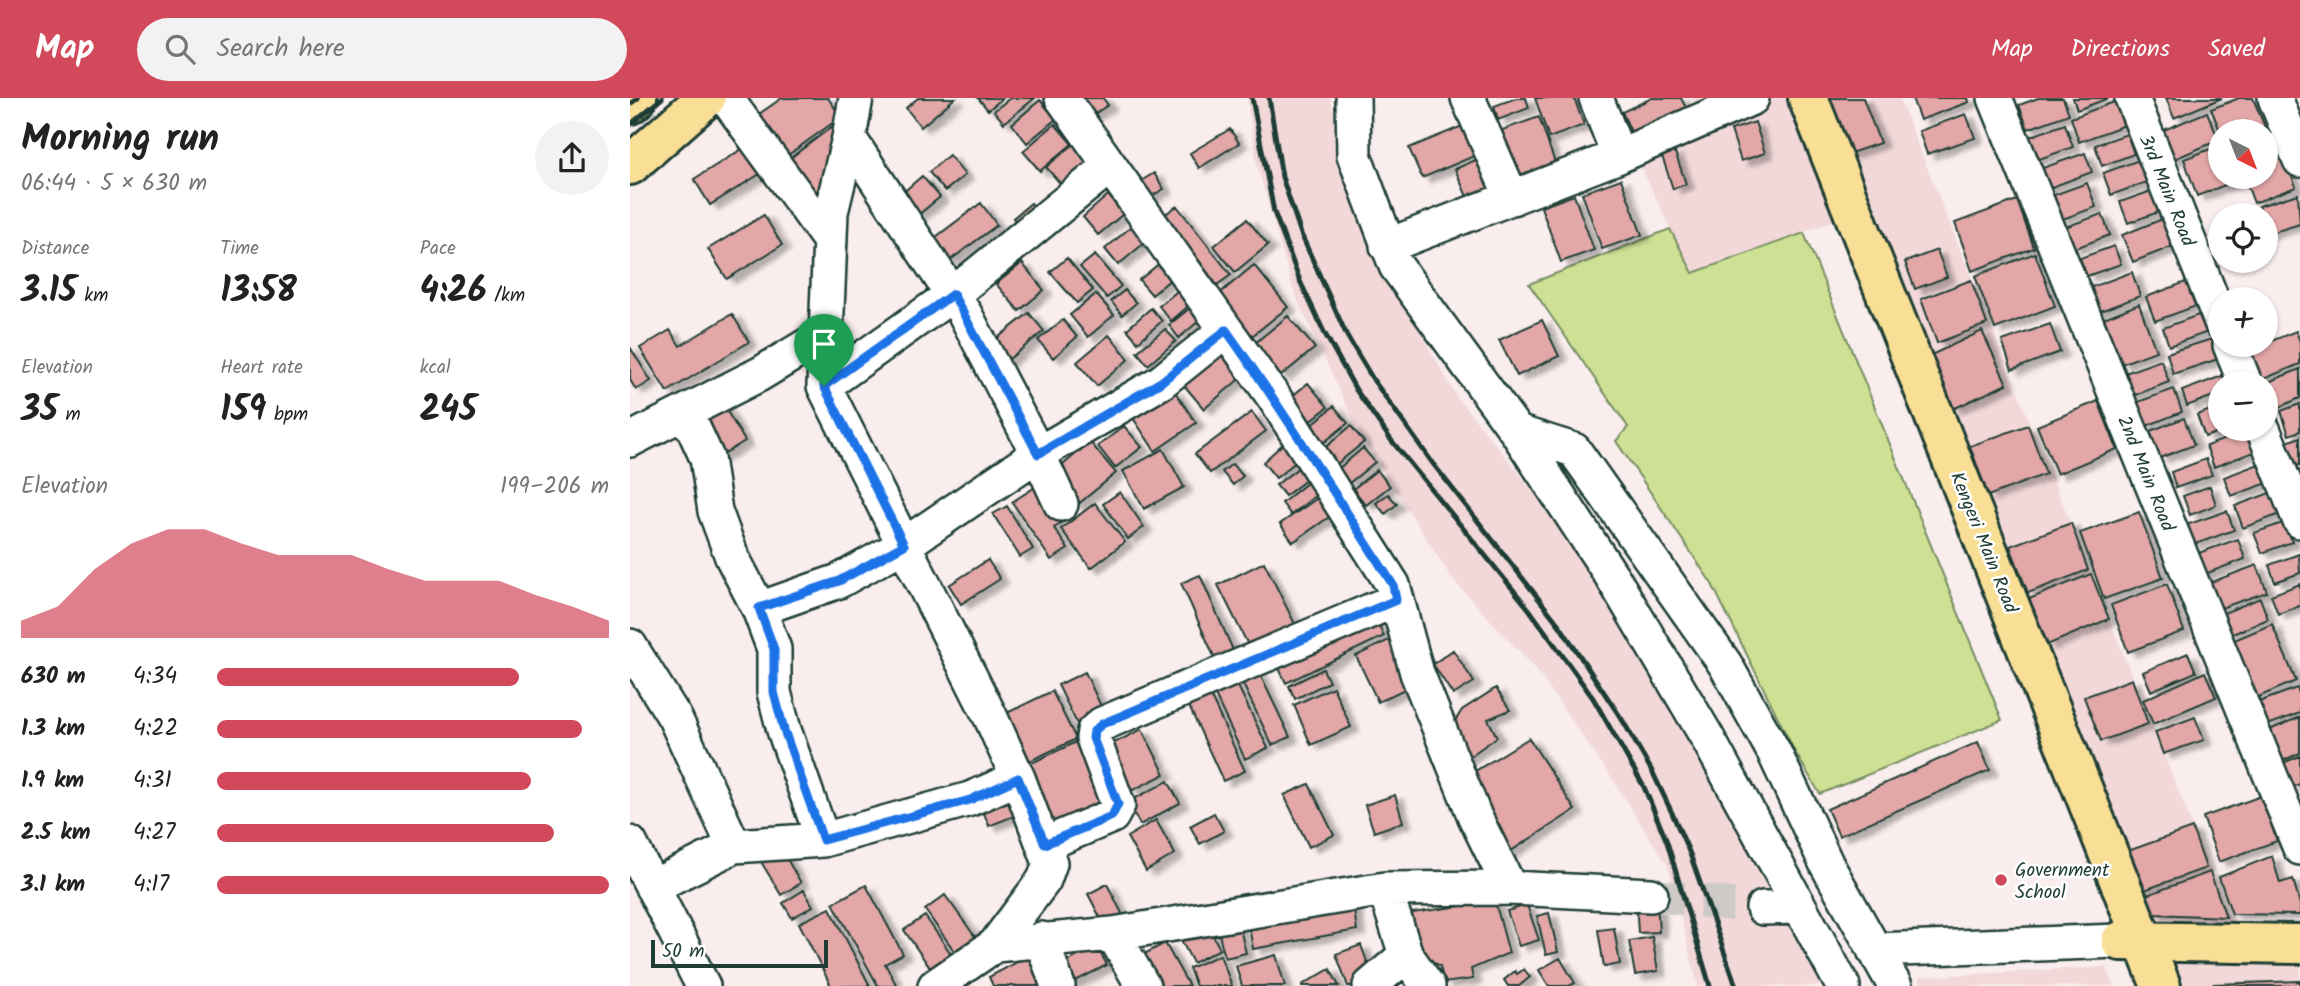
<!DOCTYPE html>
<meta charset="utf-8">
<style>
body{margin:0;font-family:Kalam,sans-serif;background:#f2f2f2;color:#222;height:100vh;display:flex;flex-direction:column;font-size:26px;white-space:nowrap}
*{box-sizing:border-box;margin:0}
p{font-size:23px;color:#767676}
.icon{flex:none;width:38px;height:38px;fill:none;stroke:currentColor;stroke-width:2;stroke-linecap:round;stroke-linejoin:round}
.map{position:relative;flex:1;overflow:hidden}
.panel{display:flex;flex-direction:column;background:#fff;width:630px}
.panel>*{flex:none}
.needle{width:46px;rotate:138deg}
.tools{position:absolute;left:1578px;top:21px;display:grid;gap:14px}
.tools a{display:grid;place-items:center;width:70px;height:70px;border-radius:50%;background:#fff;box-shadow:0 2px 5px #0004;font-size:35px}
.scale{position:absolute;left:21px;bottom:18px;width:177px;box-sizing:border-box;padding-left:7px;border:4px solid #1f3d34;border-top:0;font-size:19px;line-height:24px;white-space:nowrap;color:#1f3d34;-webkit-text-stroke:5px #fff;paint-order:stroke}
.pin{position:absolute;display:grid;place-items:center;width:60px;height:60px;color:#fff;margin:-72px -30px;border-radius:50% 50% 50% 0;rotate:-45deg;box-shadow:0 0 7px #0007}
.pin .icon{rotate:45deg}
.round{display:grid;place-items:center;flex:none;width:74px;height:74px;border-radius:37px;background:#f2f2f2}
.summary{display:flex;align-items:center;justify-content:space-between;height:119px;padding:0 21px}
h1{font-size:38px;font-weight:700;line-height:52px}
.stats{display:grid;grid-template-columns:repeat(3,1fr);gap:10px;height:119px;padding:7px 21px}
.stats div{display:grid;align-content:center}
.stats b{font-size:35px;font-weight:700}
.stats small{font-size:19px;font-weight:400}
.stats p{font-size:19px}
.chart{height:196px;padding:14px 21px}
.chart p{display:flex;justify-content:space-between}
.chart svg{width:100%;height:126px;margin-top:7px;fill:#d1495b;opacity:.7}
ul{padding:0 21px;list-style:none;font-size:23px}
li{display:grid;grid-template-columns:112px 84px 1fr;align-items:center;height:52px}
li i{height:18px;border-radius:9px;background:#d1495b}
header{display:flex;align-items:center;gap:42px;box-sizing:border-box;height:98px;padding:0 35px;background:#d1495b;color:#fff}
header strong{font-size:33px}
nav{display:flex;gap:38px;margin-inline-start:auto;font-size:24px}
.search{width:490px;height:63px;background:#f2f2f2;display:flex;align-items:center;gap:18px;box-sizing:border-box;padding:0 24px;border-radius:38px;color:#767676;font-size:26px}
main{display:flex;flex:1;min-height:0}
.map>svg:first-child{display:block}
</style>
<header>
<strong>Map</strong>
<div class="search"><svg class="icon" aria-label="search" viewBox="0 0 24 24"><circle cx="10" cy="10" r="6"/><path d="M15 15l6 6"/></svg>Search here</div>
<nav><a>Map</a><a>Directions</a><a>Saved</a></nav>
</header>
<main>
<section class="panel">
<div class="summary"><div><h1>Morning run</h1><p>06:44 · 5 × 630 m</p></div><a class="round"><svg class="icon" aria-label="share" viewBox="0 0 24 24"><path d="M12 15V3M7 8l5-5 5 5M5 13v7h14v-7"/></svg></a></div>
<div class="stats">
<div><p>Distance</p><b>3.15<small> km</small></b></div>
<div><p>Time</p><b>13:58</b></div>
<div><p>Pace</p><b>4:26<small> /km</small></b></div>
</div>
<div class="stats">
<div><p>Elevation</p><b>35<small> m</small></b></div>
<div><p>Heart rate</p><b>159<small> bpm</small></b></div>
<div><p>kcal</p><b>245</b></div>
</div>
<div class="chart"><p><span>Elevation</span>199–206 m</p>
<svg viewBox="0 0 160 44" preserveAspectRatio="none"><path d="M0 44V38L10 33L20 20L30 11L40 6L50 6L60 11L70 15L80 15L90 15L100 20L110 24L120 24L130 24L140 29L150 33L160 38V44z"/></svg>
</div>
<ul>
<li><b>630 m</b>4:34<i style="width:77%"></i></li>
<li><b>1.3 km</b>4:22<i style="width:93%"></i></li>
<li><b>1.9 km</b>4:31<i style="width:80%"></i></li>
<li><b>2.5 km</b>4:27<i style="width:86%"></i></li>
<li><b>3.1 km</b>4:17<i style="width:100%"></i></li>
</ul>
</section>
<div class="map">
<svg width="1670" height="888" viewBox="0 0 1670 888">
<defs>
<filter id="shadow"><feDropShadow dx="8" dy="4.5" stdDeviation="2" flood-color="#0004"/></filter>
</defs>
<rect width="100%" height="100%" fill="#f9eded"/>
<filter id="ink" filterUnits="userSpaceOnUse"><feTurbulence type="fractalNoise" baseFrequency=".0143" numOctaves="2"/><feDisplacementMap in="SourceGraphic" scale="14" xChannelSelector="R" yChannelSelector="G"/><feConvolveMatrix kernelMatrix="1 2 1 2 8 2 1 2 1" color-interpolation-filters="sRGB"/></filter>
<g filter="url(#ink)">
<path fill="#f2d8d8" d="M617 0H700L729 125 828 301 906 396 991 512 1213 888H1068L1038 768 983 682 905 570 823 482 730 337 664 194 627 67Z
M1063 0H1269L1606 836 1517 828 1230 113 1062 175 1010 67 1079 35Z
M1530 866 1670 867V888H1538Z
M1476 869 1484 888H1291L1288 879Z"/>
<path fill="#cee094" stroke="#768e64" stroke-width="2" d="M1040 131 1063 175 1174 135 1372 622 1190 696 1164 652 1082 486 986 343 998 329 899 186Z"/>
<path fill="#e2a7a6" stroke="#1f3d34" stroke-width="2" filter="url(#shadow)" d="M152 0H198L211 19 158 57 129 16Z
M288 0H325L291 29 276 10Z
M348 0H373L358 12Z
M380 0H405L374 25 364 13Z
M441 0H473L478 7 455 22Z
M886 0H896L899 10 868 22 864 8Z
M905 0H944L954 27 919 40Z
M1022 0H1051L1061 20 1006 45 992 14Z
M1191 0H1233L1250 45 1212 58Z
M1282 0H1338L1339 4 1290 22Z
M1408 0H1433L1439 16 1398 31 1389 7Z
M1443 0H1479L1447 12Z
M1536 0H1592L1544 20Z
M1609 0H1623L1635 29 1625 33H1591V35L1581 11Z
M410 2 426 21 397 45 382 26Z
M1487 3 1495 27 1449 44 1441 20Z
M1577 14 1589 42 1535 65 1524 36Z
M1336 16 1345 40 1297 56 1289 33Z
M909 19 926 68 890 81 872 32Z
M1125 24 1135 55 1111 63 1101 32Z
M207 25 188 112 151 67Z
M425 26 442 46 410 73 393 53Z
M837 26 849 56 792 80 779 50Z
M1435 26 1443 49 1404 63 1396 40Z
M600 31 609 45 569 70 560 55Z
M1645 32 1666 89 1624 105 1614 79H1636V35Z
M1497 36 1504 56 1472 68 1465 47Z
M444 46 468 75 441 98 416 69Z
M1591 47V79H1607L1608 82 1567 98 1554 61Z
M117 48 133 74 80 107 64 81Z
M1045 54 1056 86 1043 91 1032 58Z
M1455 55 1462 74 1414 92 1407 72Z
M319 57 335 77 315 93 299 74Z
M848 61 864 98 841 108 825 71Z
M1512 61 1520 83 1481 97 1473 75Z
M524 75 534 91 515 102 506 86Z
M292 78 310 99 288 117 270 97Z
M991 81 1012 137 972 151 952 95Z
M1457 85 1466 109 1430 122 1421 98Z
M1527 91 1534 112 1498 125 1490 104Z
M1668 96 1670 126 1637 136 1636 117H1632L1629 108Z
M478 97 493 116 468 137 453 119Z
M944 97 964 152 931 164 911 109Z
M1387 102 1404 150 1342 173 1325 125Z
M351 105 367 127 319 163 302 142Z
M401 105 414 121 396 136 383 120Z
M547 108 601 177 587 187 534 117Z
M1472 116 1480 137 1443 151 1435 129Z
M134 117 152 147 97 181 78 151Z
M1535 120 1546 147 1503 164 1492 137Z
M617 121 638 147 605 174 584 148Z
M504 126 518 142 488 167 475 151Z
M1484 148 1491 166 1457 178 1450 160Z
M1307 152 1317 179 1285 191 1275 164Z
M1405 155 1425 208 1365 231 1345 178Z
M465 157 491 188 477 200 450 169Z
M437 160 463 192 447 205 420 174Z
M392 165 414 192 389 213 366 186Z
M530 165 542 180 522 197 509 182Z
M624 167 658 209 622 238 588 197Z
M1502 174 1510 198 1465 215 1456 191Z
M1341 182 1357 226 1307 245 1291 201Z
M1561 182 1569 207 1525 223 1516 199Z
M551 190 563 204 541 223 529 208Z
M495 192 506 205 492 217 481 203Z
M466 196 484 217 458 239 440 217Z
M1509 206 1526 253 1491 266 1474 220Z
M521 210 532 223 508 244 497 231Z
M560 210 570 222 549 240 539 227Z
M399 215 414 233 374 265 360 246Z
M102 216 119 244 37 294 10 250 40 232 50 248Z
M1571 216 1578 234 1539 248 1533 230Z
M658 218 685 250 651 278 625 245Z
M433 222 447 239 423 260 408 242Z
M912 222 929 258 887 278 869 242Z
M1420 226 1430 254 1382 272 1372 243Z
M535 231 546 243 518 267 507 254Z
M1352 233 1377 286 1323 311 1299 258Z
M1666 233 1670 244V266L1631 282 1619 252Z
M479 237 499 261 467 288 447 264Z
M1582 241 1588 261 1543 276 1537 255Z
M587 247 613 278 574 311 548 280Z
M0 249 21 283 6 292 0 282Z
M1531 262 1539 284 1500 299 1492 276Z
M1670 271V300L1643 312 1636 296V285Z
M1605 273 1609 285H1591V295L1557 308 1552 293Z
M678 285 698 309 679 324 660 300Z
M1544 291 1552 314 1514 329 1505 305Z
M544 292 566 325 525 353 503 320Z
M89 300 115 343 89 359 63 316Z
M1468 303 1487 351 1427 376 1407 328Z
M1670 306V333L1659 337 1651 313Z
M704 308 718 325 692 346 679 329Z
M1591 308V331H1598L1575 339 1567 317Z
M622 314 636 333 580 375 565 356Z
M1554 320 1564 347 1530 360 1520 333Z
M1398 327 1416 376 1358 398 1340 348Z
M494 328 512 349 485 370 468 348Z
M721 328 734 344 703 369 691 353Z
M1623 331 1632 351 1584 369 1576 348Z
M1670 339V367L1667 368 1657 344Z
M460 344 486 375 446 408 421 377Z
M654 345 668 362 646 380 633 364Z
M733 350 745 364 718 386 707 372Z
M533 351 554 389 514 411 493 373Z
M1576 361 1582 377 1546 390 1541 374Z
M1634 364 1641 384 1601 398 1594 379Z
M602 366 613 378 603 387 592 374Z
M672 367 681 378 655 398 646 387Z
M747 372 760 388 736 407 723 391Z
M677 385 686 397 661 417 652 405Z
M410 386 434 423 424 430 438 451 421 462 382 404Z
M1580 388 1586 407 1560 417 1553 398Z
M1645 393 1653 415 1613 430 1605 408Z
M490 394 514 429 498 441 473 406Z
M758 396 767 406 755 416 746 405Z
M689 399 702 417 663 444 650 426Z
M465 405 495 444 461 470 431 431Z
M377 408 403 451 390 459 363 416Z
M1597 413 1604 432 1563 447 1556 427Z
M1509 414 1533 480 1474 501 1450 435Z
M1655 424 1662 444 1632 455 1624 435Z
M1441 425 1458 472 1398 495 1380 448Z
M1608 441 1615 461 1567 479 1560 458Z
M1669 456 1670 475 1645 484 1639 467Z
M358 462 370 481 331 506 319 487Z
M634 464 670 536 624 559 588 487Z
M1627 467 1637 494 1585 512 1576 486Z
M1461 476 1479 521 1417 547 1399 501Z
M570 477 609 566 591 574 551 485Z
M1537 486 1554 533 1498 554 1481 507Z
M1670 486V508L1648 516 1641 497Z
M1630 500 1638 521 1598 538 1589 517Z
M744 518 754 538 656 585 647 566Z
M1642 526 1666 583 1619 603 1595 546Z
M761 541 783 587 748 604 726 558Z
M823 552 844 584 823 597 803 566Z
M1558 555 1566 574 1521 593 1513 574Z
M693 571 699 584 665 601 659 588Z
M628 572 660 639 642 647 610 580Z
M455 574 476 619 450 632 428 587Z
M1575 574 1586 599 1523 626 1513 602Z
M1502 581 1518 626 1471 643 1454 599Z
M605 582 638 650 615 661 583 593Z
M703 589 721 629 681 647 664 607Z
M866 590 880 612 858 621 867 639 833 663 817 636 832 612Z
M1667 590 1670 598V615L1635 628 1626 605Z
M422 593 446 641 400 663 377 615Z
M580 597 615 673 593 683 558 606Z
M1565 619 1574 642 1533 656 1525 634Z
M1670 619V655L1650 664 1637 633Z
M512 631 535 676 501 693 478 648Z
M899 640 945 712 870 760 834 680Z
M450 642 480 707 419 735 389 671Z
M1348 644 1360 672 1209 738 1197 711Z
M1670 658V686L1661 689 1653 665Z
M538 683 550 705 510 727 498 704Z
M679 686 704 737 679 749 654 697Z
M379 689 389 716 359 728 348 700Z
M765 697 773 724 744 734 735 707Z
M1631 698 1647 743 1589 764 1573 719Z
M584 715 594 733 570 746 560 728Z
M526 722 545 756 516 773 497 739Z
M1562 730 1576 770 1509 794 1495 754Z
M151 751 171 785 151 797 130 762Z
M1642 758 1650 785 1663 781 1670 806V817L1602 816 1589 779Z
M1580 774 1596 819 1524 816 1517 797Z
M477 786 496 823 477 833 458 796Z
M236 787 273 856 255 866 267 888H248L203 805Z
M174 792 183 808 162 820 153 805Z
M315 797 351 847 331 862 295 812Z
M722 798 727 832 623 851 617 818Z
M1027 802 1029 834 1008 835 1006 803Z
M865 803 879 855 841 871 843 881 814 885 810 868 787 855 782 815Z
M897 807 909 842 889 848 877 813Z
M200 810 240 888H201L169 825Z
M919 815 928 854 916 857 907 818Z
M295 818 328 866 307 880 274 832Z
M607 819 616 855 595 860 586 824Z
M578 828 590 851 563 865 551 842Z
M984 830 990 866 974 869 968 832Z
M1022 839 1028 873 1005 877 999 843Z
M535 845 559 888H519L505 861Z
M731 847 744 883 731 888H718L706 856Z
M467 848 477 867 436 888 425 870Z
M400 857 416 888H363L359 879Z
M590 857 602 888H566L559 870Z
M646 857 655 888H612L606 868Z
M930 860 945 885 939 888H919L909 872Z
M700 871 709 888H672V887Z
M894 871 900 879 889 888H878L874 882 885 873 887 876Z
M1670 883V888H1585L1584 886Z"/>
<g fill="none" stroke-linecap="round" stroke-linejoin="round">
<path stroke="#cdcac8" stroke-width="33" stroke-dasharray="33 17" stroke-linecap="butt" d="M1021 797 1133 810"/>
<defs>
<path id="minor" d="M96 0 200 143
M226 0 219 40 201 114 194 288 361 620 388 680 420 765 414 782 365 847 305 888
M432 0 645 301 763 487 787 575 845 719 880 790
M723 0 724 57 766 168 887 334 983 480 1077 639 1213 888
M838 0 882 100
M966 0 989 58
M1365 0 1670 750
M1502 0 1591 224
M1645 0 1670 62
M219 40 335 216 408 356 431 406
M757 148 989 58 1122 0
M1600 247 1615 285
M194 288 323 196 480 68
M56 314 77 360 85 413 102 459 129 511 144 551V594L154 632 193 742
M1633 331 1670 423
M887 334 944 352 1095 566 1144 654 1197 767 1265 888
M0 342 130 276 196 236
M129 511 209 483 274 447 408 356 531 284 596 232
M0 548 45 620 104 748 193 742 340 701 388 680
M0 745 73 888
M415 746 482 718 488 707 463 640 464 633 472 626 766 502
M22 789 104 748
M755 791 776 857 798 888
M1133 810 1168 809
M483 836 513 888
M411 841 428 888
M365 847 483 836 755 791 880 790 1021 797
M1244 852 1489 843
M740 888 776 857"/>
<path id="major" d="M1178 0 1531 888
M1491 843 1670 846"/>
<path id="highway" d="M0 6 7 0
M0 67 76 0"/>
</defs>
<use href="#minor" stroke="#1f3d34" stroke-width="38"/>
<use href="#major" stroke="#1f3d34" stroke-width="44"/>
<use href="#highway" stroke="#1f3d34" stroke-width="44"/>
<use href="#minor" stroke="#fff" stroke-width="33"/>
<use href="#major" stroke="#f9df96" stroke-width="38"/>
<use href="#highway" stroke="#f9df96" stroke-width="38"/>
<path stroke="#1f3d34" stroke-width="5" d="M622 0 644 114 670 183 694 234 726 292 761 342 899 511 963 600 1014 689 1037 744 1080 888
M639 0 652 79 671 136 717 238 744 283 804 367 930 528 993 623 1023 675 1042 715 1060 756 1106 888
M0 6 8 0
M0 27 32 0"/>
</g>
</g>
<g fill="none" stroke-linecap="round" stroke-linejoin="round" filter="url(#ink)">
<defs>
<path id="route" d="M323 196 408 356 531 284 596 232C655 315 708 401 763 487L766 502 472 626 464 633 463 640 488 706 482 718 415 746 388 680 340 702 193 742 154 632 144 594V551L129 510 209 483 274 447 194 288Z"/>
</defs>
<use href="#route" stroke="#fff" stroke-width="14"/>
<use href="#route" stroke="#1a73e8" stroke-width="9"/>
</g>
<circle fill="#d1495b" stroke="#fff" stroke-width="2.5" cx="1371" cy="782" r="7"/>
<g text-anchor="middle" stroke-width="5" stroke-linejoin="round" paint-order="stroke">
<g font-size="19" fill="#1f3d34" stroke="#fff">
<text transform="translate(1538 92) rotate(68)" y="7">3rd Main Road</text>
<text transform="translate(1517 375) rotate(68)" y="7">2nd Main Road</text>
<text transform="translate(1355 444) rotate(68)" y="7">Kengeri Main Road</text>
</g>
<g font-size="19" fill="#1f3d34" stroke="#fff" text-anchor="start">
<text x="1385" y="778">Government<tspan x="1385" dy="22">School</tspan></text>
</g>
</g>
</svg>
<div class="tools">
<a><svg class="needle" viewBox="-14 -14 28 28"><path d="M0-13l5 13h-10z" fill="#e53935"/><path d="M0 13l5-13h-10z" fill="#767676"/></svg></a>
<a><svg class="icon" aria-label="locate" viewBox="0 0 24 24"><circle cx="12" cy="12" r="6"/><path d="M12 2v4M12 18v4M2 12h4M18 12h4"/></svg></a>
<a>+</a>
<a>−</a>
</div>
<div class="scale">50 m</div>
<div class="pin" style="left:194px;top:288px;background:#1e9e55"><svg class="icon" aria-label="arrive" viewBox="0 0 24 24"><path d="M6 21V4h12l-3 4 3 4H6"/></svg></div>
</div>
</main>
